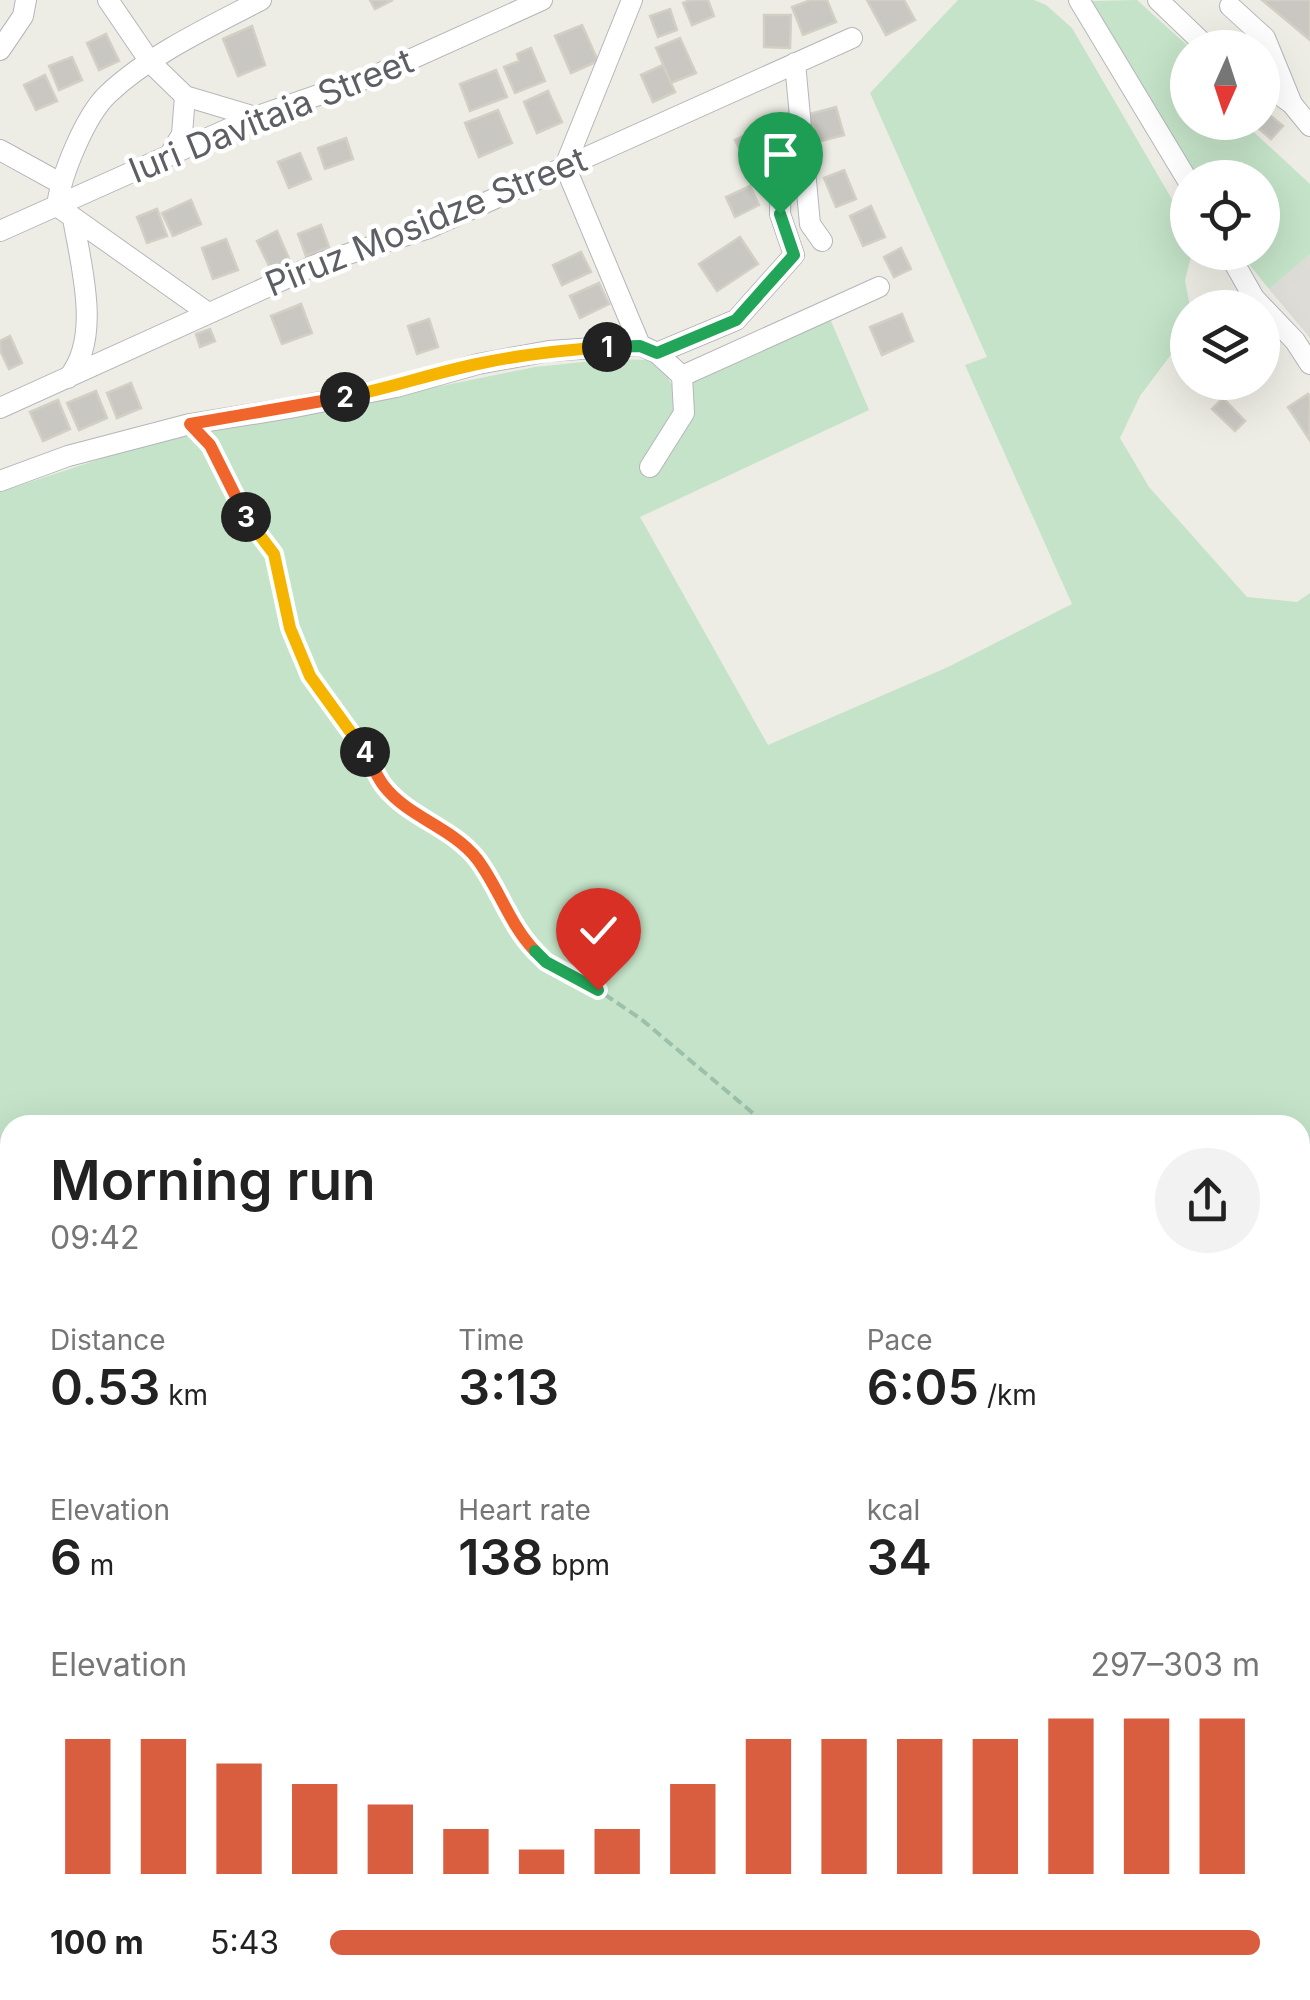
<!DOCTYPE html>
<meta charset="utf-8">
<style>
body{margin:0;font-family:Inter,sans-serif;background:#f2f2f2;color:#222;height:100vh;display:flex;flex-direction:column;font-size:38px;white-space:nowrap}
*{box-sizing:border-box;margin:0}
p{font-size:32px;color:#767676}
.icon{flex:none;width:55px;height:55px;fill:none;stroke:currentColor;stroke-width:2;stroke-linecap:round;stroke-linejoin:round}
.map{position:relative;flex:1;overflow:hidden}
.details{position:absolute;left:0px;top:1115px;width:1310px;height:885px;display:flex;flex-direction:column;background:#fff;border-radius:30px 30px 0 0;box-shadow:0 10px 40px #0002}
.details>*{flex:none}
.needle{width:65px;rotate:183deg}
.controls{position:absolute;left:1170px;top:30px;display:grid;gap:20px}
.controls a{display:grid;place-items:center;width:110px;height:110px;border-radius:50%;background:#fff;box-shadow:0 10px 40px #0002;font-size:50px}
.pin{position:absolute;display:grid;place-items:center;width:85px;height:85px;color:#fff;margin:-102px -42px;border-radius:50% 50% 50% 0;rotate:-45deg;box-shadow:0 0 10px #0007}
.pin .icon{rotate:45deg}
.km{position:absolute;width:50px;height:50px;margin:-25px;border-radius:50%;background:#222;color:#fff;font-size:28px;line-height:50px;text-align:center}
.round{display:grid;place-items:center;flex:none;width:105px;height:105px;border-radius:52px;background:#f2f2f2}
.overview{display:flex;align-items:center;justify-content:space-between;height:170px;padding:0 50px}
h1{font-size:55px;font-weight:600;line-height:75px}
.metrics{display:grid;grid-template-columns:repeat(3,1fr);gap:15px;height:170px;padding:10px 50px}
.metrics div{display:grid;align-content:center}
.metrics b{font-size:50px;font-weight:600}
.metrics small{font-size:28px;font-weight:400}
.metrics p{font-size:28px}
.chart{height:280px;padding:20px 50px}
.chart p{display:flex;justify-content:space-between}
.chart svg{width:100%;height:180px;margin-top:10px;stroke:#d95e40;stroke-width:6}
ul{padding:0 50px;list-style:none;font-size:32px}
li{display:grid;grid-template-columns:160px 120px 1fr;align-items:center;height:75px}
li i{height:25px;border-radius:12px;background:#d95e40}
.map>svg:first-child{display:block}
</style>
<div class="map">
<svg width="1310" height="2000" viewBox="0 0 1310 2000">
<rect width="100%" height="100%" fill="#eeede5"/>
<path fill="#dddcd7" d="M1310 254V338L1269 289Z"/>
<path fill="#c4e3c8" fill-rule="evenodd" d="M958 0H1034L1046 5 1072 28 1187 225 1188 252 1192 253 1185 280 1190 307 1188 308 1187 333 1140 396 1120 438 1149 487 1247 597 1297 602 1310 593V2000H0V492L176 434 377 399 535 367 612 359 649 360 666 373 674 390 828 314 869 410 640 517 768 745 948 667 1072 604 965 365 987 357 870 93ZM10 1125H1300V1990H10Z
M1137 0 1189 47 1188 122 1244 123 1310 184V254L1269 289 1240 253 1262 252V178L1195 177 1092 1Z"/>
<path fill="#c9c7c2" stroke="#d2cfc4" stroke-width="2.5" d="M370 0H393L375 9Z
M690 0H708L714 16 692 25 683 3Z
M811 0H827L836 22 803 35 792 7Z
M867 0H904L915 20 886 35Z
M1262 0H1310V40Z
M670 9 677 30 658 37 650 16Z
M764 15H791L790 48 764 47Z
M582 25 598 61 571 73 555 36Z
M252 26 265 65 238 76 223 39Z
M106 34 119 61 99 70 87 43Z
M680 38 696 73 671 83 656 48Z
M531 48 545 81 515 93 504 67 519 61 517 54Z
M72 57 82 80 59 90 49 66Z
M663 65 675 92 653 102 641 75Z
M496 70 507 97 470 111 460 84Z
M45 75 57 101 36 110 24 85Z
M548 91 562 122 537 133 524 102Z
M836 107 844 135 817 142 810 114Z
M1262 109 1283 126 1271 139 1251 122H1262Z
M498 110 512 143 479 157 465 123Z
M760 128 775 157 750 169 735 140Z
M346 138 353 159 325 169 318 148Z
M300 153 311 179 289 188 278 162Z
M844 170 856 199 836 207 824 178Z
M750 186 759 205 735 217 726 197Z
M191 200 201 224 173 236 162 213Z
M871 206 885 237 863 246 850 216Z
M157 209 167 236 147 243 137 217Z
M321 225 329 247 306 256 298 234Z
M277 231 291 263 272 272 257 241Z
M740 237 758 264 717 291 699 264Z
M226 239 238 270 213 279 202 248Z
M901 248 911 269 894 277 884 257Z
M581 252 591 272 562 285 553 265Z
M599 283 609 304 580 318 570 296Z
M301 304 312 333 282 344 271 316Z
M902 314 913 341 882 355 870 327Z
M429 319 438 347 417 354 408 326Z
M210 329 215 341 200 347 196 334Z
M10 336 22 363 9 369 0 350V341Z
M131 383 141 408 117 418 107 393Z
M96 391 107 418 79 430 67 403Z
M1308 394 1310 397 1309 439 1288 407Z
M1223 398 1245 421 1235 431 1212 409Z
M58 400 70 429 43 441 30 412Z"/>
<g fill="none" stroke-linecap="round" stroke-linejoin="round">
<defs>
<path id="minor" d="M108 0 151 63 185 96 182 134 169 156
M632 0 565 166 640 345
M1079 0 1188 181
M1158 0 1208 48
M1230 6 1265 38 1292 104 1310 126
M0 50 23 16 26 0
M795 63 810 224 822 241
M1262 82 1292 104
M185 96 255 117
M0 150 60 183
M0 231 255 117 376 75 542 0
M1228 252 1254 298 1295 341 1310 364
M208 313 57 206C61 175 85 116 108 94 149 55 211 26 261 0
M657 353 736 320 794 255 780 214 781 172 804 154
M682 376 879 287
M68 378C102 338 81 266 73 218
M0 408 320 263 429 228 852 38
M0 481 68 456 190 424 290 408 396 387 478 364 549 351 640 345 657 353 682 376 684 413 650 467
M0 1691 10 1697
M0 1853 10 1857
M1300 1963 1310 1965
M633 1990 662 2000"/>
</defs>
<use href="#minor" stroke="#b5b6bb" stroke-width="22"/>
<path stroke="#9cc1ab" stroke-width="4" stroke-dasharray="10 5" stroke-linecap="butt" d="M205 440 239 507 274 554 290 628 310 676 359 742 386 788 424 818 455 835 477 859 520 935 546 962 598 990 641 1019 767 1125
M1300 1168 1310 1161
M0 1900 10 1891"/>
<use href="#minor" stroke="#fff" stroke-width="20"/>
</g>
<g fill="none" stroke-linecap="round" stroke-linejoin="round">
<defs>
<path id="split-1" d="M607 347 640 346 657 353 736 320 794 255 780 214"/>
<path id="split-2" d="M345 397C391 388 436 372 482 363 524 354 565 350 607 347"/>
<path id="split-3" d="M246 517 210 445 190 424 345 397"/>
<path id="split-4" d="M246 517 274 554 290 628 310 676 365 752"/>
<path id="split-5" d="M365 752C371 763 377 777 384 786 409 818 452 827 477 859 499 888 509 924 535 951"/>
<path id="split-6" d="M535 951 546 962 598 990"/>
</defs>
<use href="#split-1" stroke="#fff" stroke-width="20"/>
<use href="#split-2" stroke="#fff" stroke-width="20"/>
<use href="#split-3" stroke="#fff" stroke-width="20"/>
<use href="#split-4" stroke="#fff" stroke-width="20"/>
<use href="#split-5" stroke="#fff" stroke-width="20"/>
<use href="#split-6" stroke="#fff" stroke-width="20"/>
<use href="#split-1" stroke="#22a559" stroke-width="12"/>
<use href="#split-2" stroke="#f5b400" stroke-width="12"/>
<use href="#split-3" stroke="#f0652b" stroke-width="12"/>
<use href="#split-4" stroke="#f5b400" stroke-width="12"/>
<use href="#split-5" stroke="#f0652b" stroke-width="12"/>
<use href="#split-6" stroke="#22a559" stroke-width="12"/>
</g>
<g text-anchor="middle" stroke-width="9" stroke-linejoin="round" paint-order="stroke">
<g font-size="35" fill="#5d5f64" stroke="#fff">
<text transform="translate(271 116) rotate(-22)" y="12">Iuri Davitaia Street</text>
<text transform="translate(426 222) rotate(-22)" y="12">Piruz Mosidze Street</text>
</g>
</g>
</svg>
<div class="controls">
<a><svg class="needle" viewBox="-14 -14 28 28"><path d="M0-13l5 13h-10z" fill="#e53935"/><path d="M0 13l5-13h-10z" fill="#767676"/></svg></a>
<a><svg class="icon" aria-label="locate" viewBox="0 0 24 24"><circle cx="12" cy="12" r="6"/><path d="M12 2v4M12 18v4M2 12h4M18 12h4"/></svg></a>
<a><svg class="icon" aria-label="layers" viewBox="0 0 24 24"><path d="M12 4l9 5-9 5-9-5zM3 14l9 5 9-5"/></svg></a>
</div>
<div class="pin" style="left:780px;top:214px;background:#1e9e55"><svg class="icon" aria-label="arrive" viewBox="0 0 24 24"><path d="M6 21V4h12l-3 4 3 4H6"/></svg></div>
<div class="pin" style="left:598px;top:990px;background:#d93025"><svg class="icon" aria-label="check" viewBox="0 0 24 24"><path d="M5 12l5 5 9-10"/></svg></div>
<b class="km" style="left:607px;top:347px">1</b>
<b class="km" style="left:345px;top:397px">2</b>
<b class="km" style="left:246px;top:517px">3</b>
<b class="km" style="left:365px;top:752px">4</b>
<section class="details">
<div class="overview"><div><h1>Morning run</h1><p>09:42</p></div><a class="round"><svg class="icon" aria-label="share" viewBox="0 0 24 24"><path d="M12 15V3M7 8l5-5 5 5M5 13v7h14v-7"/></svg></a></div>
<div class="metrics">
<div><p>Distance</p><b>0.53<small> km</small></b></div>
<div><p>Time</p><b>3:13</b></div>
<div><p>Pace</p><b>6:05<small> /km</small></b></div>
</div>
<div class="metrics">
<div><p>Elevation</p><b>6<small> m</small></b></div>
<div><p>Heart rate</p><b>138<small> bpm</small></b></div>
<div><p>kcal</p><b>34</b></div>
</div>
<div class="chart"><p><span>Elevation</span>297–303 m</p>
<svg viewBox="0 0 160 44" preserveAspectRatio="none"><path d="M5 44V11M15 44V11M25 44V17M35 44V22M45 44V27M55 44V33M65 44V38M75 44V33M85 44V22M95 44V11M105 44V11M115 44V11M125 44V11M135 44V6M145 44V6M155 44V6"/></svg>
</div>
<ul>
<li><b>100 m</b>5:43<i style="width:100%"></i></li>
</ul>
</section>
</div>
